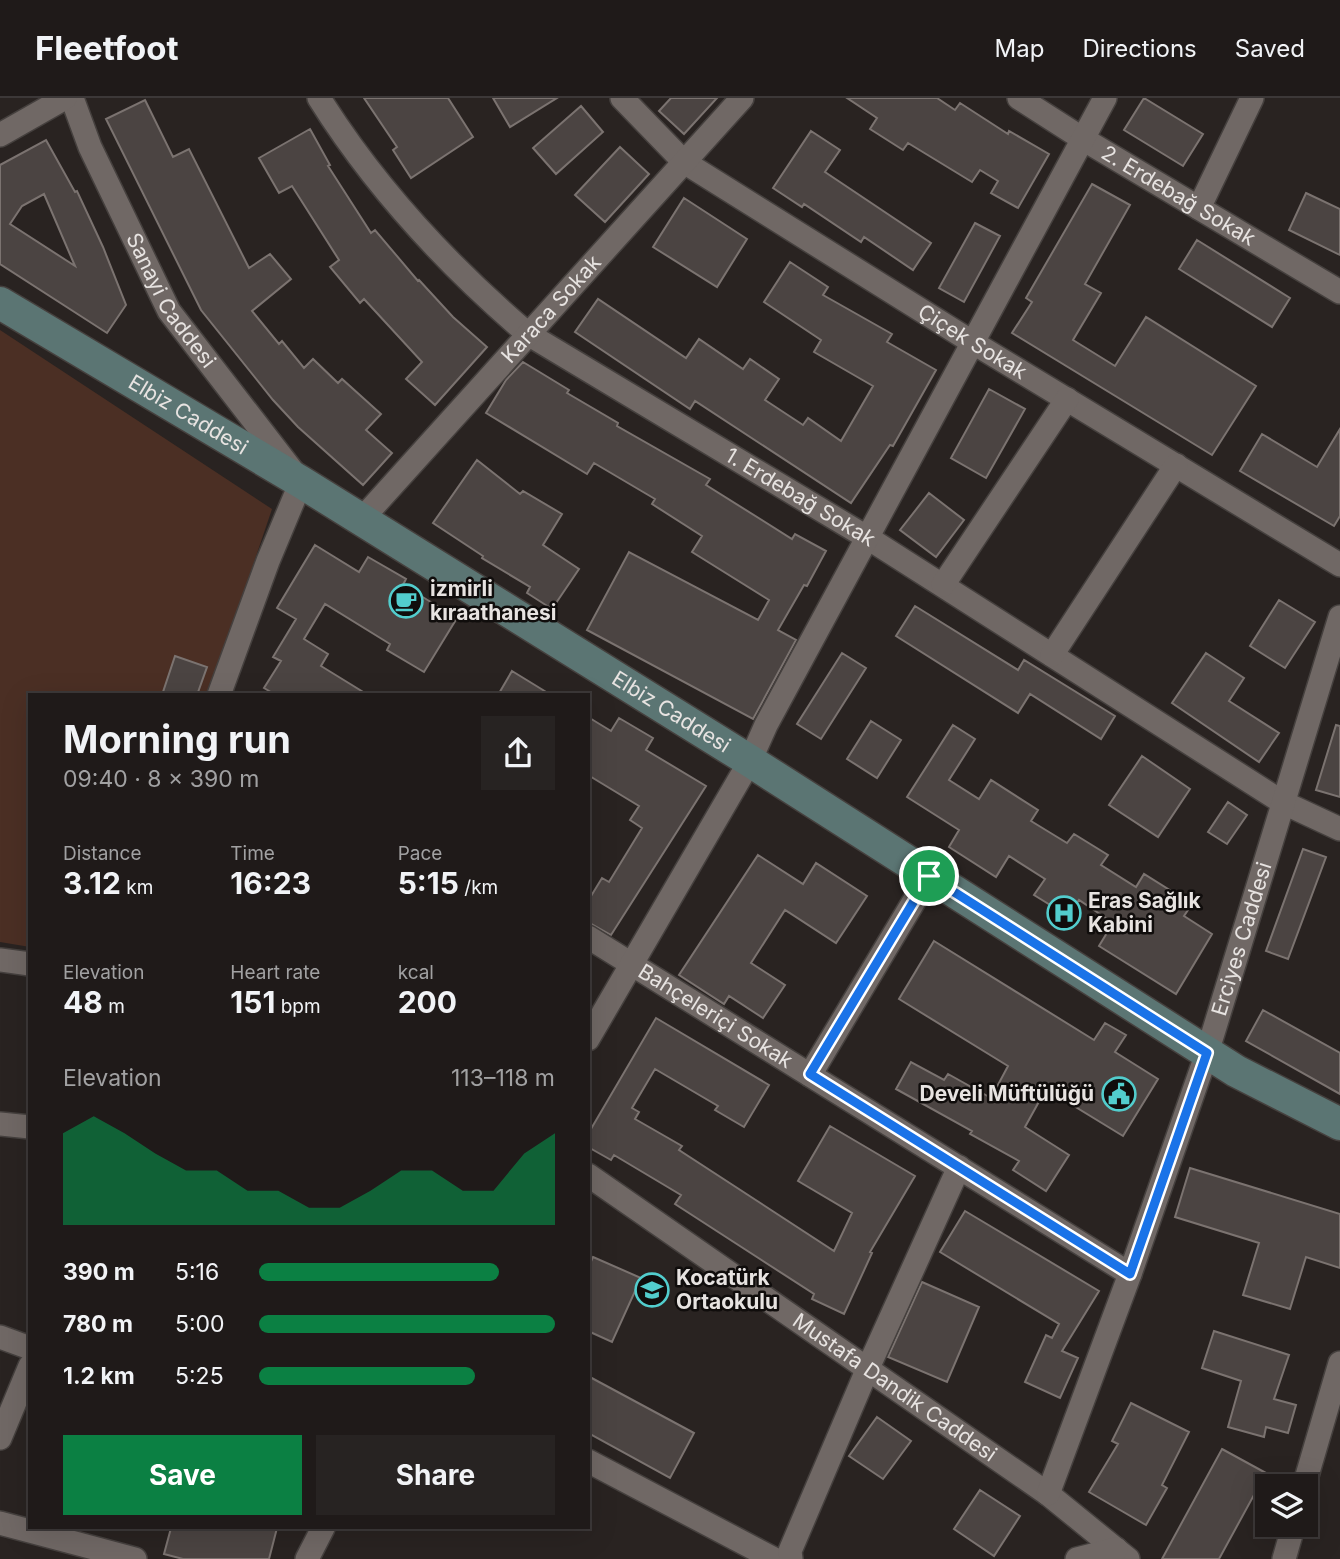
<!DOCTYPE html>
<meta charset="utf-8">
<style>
body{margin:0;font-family:Inter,sans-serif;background:#272322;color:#f1f3f6;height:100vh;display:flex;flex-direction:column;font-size:26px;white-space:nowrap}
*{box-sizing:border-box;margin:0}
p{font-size:23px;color:#a1a1a2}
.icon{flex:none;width:38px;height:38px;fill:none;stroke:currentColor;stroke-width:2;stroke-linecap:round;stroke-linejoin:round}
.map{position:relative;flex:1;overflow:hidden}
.side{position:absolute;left:28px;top:595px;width:562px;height:836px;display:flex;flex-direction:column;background:#1f1a19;border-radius:0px;box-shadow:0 7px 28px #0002,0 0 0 2px #3c3838}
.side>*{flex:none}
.fabs{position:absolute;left:1255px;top:1376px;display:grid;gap:14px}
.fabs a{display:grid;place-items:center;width:63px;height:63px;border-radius:0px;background:#1f1a19;box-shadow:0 7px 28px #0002,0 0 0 2px #3c3838;font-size:35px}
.pin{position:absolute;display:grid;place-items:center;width:60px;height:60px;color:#fff;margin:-30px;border:4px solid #fff;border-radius:50%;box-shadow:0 2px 7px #0007}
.round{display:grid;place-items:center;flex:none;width:74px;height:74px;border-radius:0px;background:#272322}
.headline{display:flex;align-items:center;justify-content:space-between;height:119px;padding:0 35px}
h1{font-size:38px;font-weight:700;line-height:52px}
.metrics{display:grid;grid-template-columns:repeat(3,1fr);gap:10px;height:119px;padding:7px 35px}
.metrics div{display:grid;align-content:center}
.metrics b{font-size:30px;font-weight:700}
.metrics small{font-size:19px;font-weight:400}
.metrics p{font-size:19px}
.chart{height:196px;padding:14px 35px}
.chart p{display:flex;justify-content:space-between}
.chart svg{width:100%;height:126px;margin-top:7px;fill:#0b8043;opacity:.7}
.primary-button{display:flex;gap:14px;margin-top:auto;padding:14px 35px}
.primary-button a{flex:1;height:80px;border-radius:0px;background:#0b8043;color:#fff;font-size:28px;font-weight:700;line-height:80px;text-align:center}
.primary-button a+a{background:#272322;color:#f1f3f6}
ul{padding:0 35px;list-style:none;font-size:23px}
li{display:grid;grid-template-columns:112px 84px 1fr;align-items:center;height:52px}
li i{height:18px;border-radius:9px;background:#0b8043}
header{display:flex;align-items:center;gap:42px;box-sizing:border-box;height:98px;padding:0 35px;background:#1f1a19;border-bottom:2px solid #3c3838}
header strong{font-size:33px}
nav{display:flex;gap:38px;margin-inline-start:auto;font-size:24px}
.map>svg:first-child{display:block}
</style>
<header>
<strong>Fleetfoot</strong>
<nav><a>Map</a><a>Directions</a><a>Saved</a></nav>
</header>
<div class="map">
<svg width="1340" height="1461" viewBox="0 0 1340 1461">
<rect width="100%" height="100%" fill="#292321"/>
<path fill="#4b2f24" d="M0 232 272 411 209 597H30V849L0 844Z"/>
<path fill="#4b4442" stroke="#7b7370" stroke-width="2" fill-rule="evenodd" d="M364 0H448L473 39 411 80 393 52 397 49Z
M493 0H557L510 29Z
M671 0H717L684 36 659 13Z
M847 0H937L955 12 960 5 1008 36 1009 33 1049 56 1018 110 991 95 998 83 980 72 972 84 908 45 903 52 870 31 877 20Z
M1144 0 1203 36 1183 68 1124 32Z
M145 2 173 59 189 51 249 170 270 156 291 181 252 213 279 246 282 243 304 270 313 261 338 285 342 281 381 316 366 332 392 355 363 387 298 329 273 302 201 212 106 21Z
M581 8 603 34 556 76 533 50Z
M310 31 330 67 328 68 371 135 375 132 418 183 419 182 453 219 487 249 435 307 406 281 422 264 364 201 360 205 330 169 339 162 292 88 279 95 259 60Z
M811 33 840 52 825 74 931 145 913 172 864 139 861 144 804 106 802 109 773 90Z
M46 42 75 94 77 93 103 149 126 207 107 235 0 166V67ZM44 96 75 168 10 126 22 108Z
M620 49 649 76 605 124 575 97Z
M1092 86 1130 107 1085 186 1101 195 1073 242 1115 268 1146 219 1256 288 1212 357 1012 235 1032 204 1026 200Z
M1306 95 1340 111V157L1289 132Z
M684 100 747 141 717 189 653 149Z
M975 125 1000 138 964 204 939 190Z
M1197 142 1290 200 1272 229 1179 171Z
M790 164 828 189 823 197 892 236 887 244 936 272 893 348 890 347 851 405 695 303 690 311 575 234 598 201 686 260 699 241 743 271 750 261 779 281 765 302 803 327 808 320 841 343 873 288 814 254 821 242 764 204Z
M523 264 569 292 567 295 618 325 617 328 710 381 706 387 792 441 795 436 826 453 807 488 804 487 778 532 796 542 753 621 587 532 629 454 758 522 769 502 692 454 702 438 652 406 655 401 594 365 587 376 486 315 506 282Z
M989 291 1025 311 986 380 951 360Z
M1340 331V418L1334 428 1240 373 1262 336 1317 369Z
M477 362 520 396 523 393 562 416 543 447 579 471 552 511 527 495 530 489 482 460 483 458 433 425Z
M929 395 964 422 936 459 900 432Z
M315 447 359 474 368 459 406 481 403 487 457 520 424 574 387 552 390 546 325 506 304 541 328 556 321 568 368 597H276L264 590 281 563 273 559 296 521 277 510Z
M1279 502 1315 524 1285 570 1250 548Z
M915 508 1018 572 1024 562 1115 618 1101 641 1030 596 1018 615 896 538Z
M842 555 866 570 821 641 797 626Z
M1206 555 1244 580 1229 603 1279 635 1259 664 1172 605Z
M175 558 207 569 197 597H162Z
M512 573 551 597H498Z
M588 619 611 633 619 620 653 640 646 652 706 688 611 837 588 824V803L602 780 609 784 642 730 630 722 639 708 588 677Z
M871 623 901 642 877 680 847 661Z
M953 627 975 641 949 682 979 701 991 682 1038 712 1031 723 1067 745 1074 736 1108 757 1101 767 1136 789 1144 776 1192 806 1184 818 1212 836 1176 896 1099 848 1113 825 1079 802 1068 818 1034 797 1045 781 1009 758 996 779 949 749 959 732 907 699Z
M1336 627 1340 628V699L1316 692Z
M1142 658 1190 691 1158 739 1109 707Z
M1228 704 1247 717 1227 746 1208 734Z
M1303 751 1326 759 1288 861 1266 853Z
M758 757 803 786 816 765 867 798 836 845 785 812 751 865 785 887 763 920 729 898 724 906 679 877Z
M934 843 1094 942 1105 925 1126 937 1115 954 1158 981 1123 1038 1046 991 1025 1029 1069 1057 1046 1093 1013 1072 1019 1063 970 1036 972 1033 896 991 911 964 944 982 948 976 991 1000 1008 968 899 901Z
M1263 912 1340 955V996L1246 943Z
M656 920 769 987 744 1029 715 1012 718 1008 655 971 632 1010 639 1014 635 1021 682 1048 679 1052 834 1153 852 1115 798 1083 830 1028 915 1078 870 1154 872 1155 844 1216 812 1201 814 1196 675 1106 681 1097 614 1057 611 1062 588 1049V1036Z
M1190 1070 1340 1116V1170L1306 1159 1290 1211 1243 1197 1259 1145 1175 1119Z
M965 1113 1099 1193 1062 1253 1078 1260 1060 1300 1025 1284 1046 1237 1052 1240 1059 1226 940 1154Z
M593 1159 641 1180 612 1244 588 1233V1170Z
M922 1184 979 1209 947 1284 888 1259Z
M1214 1233 1289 1257 1274 1301 1296 1307 1288 1335 1266 1329 1264 1339 1228 1329 1241 1283 1202 1270Z
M588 1278 694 1335 670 1380 588 1335Z
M1131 1305 1189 1334 1162 1387 1167 1390 1146 1427 1089 1394 1118 1346 1112 1343Z
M877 1319 911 1343 883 1381 849 1358Z
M1222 1351 1266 1375 1219 1461H1162Z
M980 1392 1020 1418 994 1458 954 1431Z
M171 1430H277L269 1461H183L164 1456Z"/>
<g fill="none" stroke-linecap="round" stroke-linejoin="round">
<defs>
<g id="street">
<path id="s1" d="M72 0 90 49 169 213 301 384 268 463 219 597"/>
<path id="s2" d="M319 0C376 91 447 167 528 236L868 440 1282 704 1340 731"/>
<path id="s3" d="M622 0 684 64 972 244 1340 467"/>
<path id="s4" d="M1019 0 1083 41 1340 194"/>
<path d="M0 37 65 0"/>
<path d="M1199 110 1252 0"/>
<path id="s5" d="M361 422 742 0"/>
<path d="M943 487 1067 301"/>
<path d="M1052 557 1176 367"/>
<path id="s6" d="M588 839 1130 1176"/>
<path d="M0 862 30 866"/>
<path d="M588 941 750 663 766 627 1105 0"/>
<path d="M810 977 929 778"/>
<path d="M0 1026 30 1029"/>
<path id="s7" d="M588 1077 1048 1396 1128 1461"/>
<path d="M0 1239 30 1250"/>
<path d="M0 1340 30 1268"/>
<path d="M588 1363 774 1461"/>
<path d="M1304 1388 1340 1265"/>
<path id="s8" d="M1048 1396 1130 1176 1207 955 1340 519"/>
<path d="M0 1425 135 1461"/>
<path d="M307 1461 323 1430"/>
<path d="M791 1461 790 1453 868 1270 959 1069"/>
<path d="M1077 1461 1116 1451"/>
<path d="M1284 1461 1294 1426"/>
</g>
<g id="secondary">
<path id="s9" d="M0 205 301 384 750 663 1236 973 1340 1026"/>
</g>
</defs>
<use href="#street" stroke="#45403e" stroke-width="26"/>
<use href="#secondary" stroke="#45403e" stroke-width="35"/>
<use href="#street" stroke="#706865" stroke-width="23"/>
<use href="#secondary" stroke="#5b7573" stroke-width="32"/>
</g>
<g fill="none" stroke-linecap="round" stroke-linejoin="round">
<defs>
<path id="route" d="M929 778 1207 955 1130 1176 810 976Z"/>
</defs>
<use href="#route" stroke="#fff" stroke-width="14"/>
<use href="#route" stroke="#1a73e8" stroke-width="9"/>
</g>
<defs>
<symbol id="cafe-ring" viewBox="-11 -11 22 22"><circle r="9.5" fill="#100d0c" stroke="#52cdcd" stroke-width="1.5"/><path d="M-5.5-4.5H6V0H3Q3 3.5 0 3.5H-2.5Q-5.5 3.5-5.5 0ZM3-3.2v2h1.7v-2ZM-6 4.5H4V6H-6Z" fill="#52cdcd"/></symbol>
<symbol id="hospital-ring" viewBox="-11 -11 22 22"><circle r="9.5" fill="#100d0c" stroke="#52cdcd" stroke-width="1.5"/><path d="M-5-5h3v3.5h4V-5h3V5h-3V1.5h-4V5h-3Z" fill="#52cdcd"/></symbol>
<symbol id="civic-ring" viewBox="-11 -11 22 22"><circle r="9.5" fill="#100d0c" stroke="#52cdcd" stroke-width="1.5"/><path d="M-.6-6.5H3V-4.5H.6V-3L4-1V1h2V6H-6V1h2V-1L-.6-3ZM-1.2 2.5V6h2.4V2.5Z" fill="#52cdcd"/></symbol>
<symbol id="school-ring" viewBox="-11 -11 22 22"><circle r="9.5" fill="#100d0c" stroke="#52cdcd" stroke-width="1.5"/><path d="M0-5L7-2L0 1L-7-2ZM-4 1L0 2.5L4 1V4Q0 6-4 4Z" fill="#52cdcd"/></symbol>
</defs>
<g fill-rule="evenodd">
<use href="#cafe-ring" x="387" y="484" width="38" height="38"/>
<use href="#hospital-ring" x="1045" y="796" width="38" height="38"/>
<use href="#civic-ring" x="1100" y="977" width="38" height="38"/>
<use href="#school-ring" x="633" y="1173" width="38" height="38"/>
</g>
<g text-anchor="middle" stroke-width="5" stroke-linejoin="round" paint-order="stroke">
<g font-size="21" fill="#e7e3e1" stroke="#100d0c">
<text dy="7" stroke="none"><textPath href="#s4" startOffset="187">2. Erdebağ Sokak</textPath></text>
<text dy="7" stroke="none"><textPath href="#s1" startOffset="226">Sanayi Caddesi</textPath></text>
<text dy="7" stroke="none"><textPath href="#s5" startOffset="284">Karaca Sokak</textPath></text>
<text dy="7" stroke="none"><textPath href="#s3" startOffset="429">Çiçek Sokak</textPath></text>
<text dy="7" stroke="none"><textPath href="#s9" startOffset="219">Elbiz Caddesi</textPath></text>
<text dy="7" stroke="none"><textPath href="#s2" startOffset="634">1. Erdebağ Sokak</textPath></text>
<text dy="7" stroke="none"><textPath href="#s9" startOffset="786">Elbiz Caddesi</textPath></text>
<text dy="7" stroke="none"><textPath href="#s8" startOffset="588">Erciyes Caddesi</textPath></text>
<text dy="7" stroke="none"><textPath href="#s6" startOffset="150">Bahçeleriçi Sokak</textPath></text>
<text dy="7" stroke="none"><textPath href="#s7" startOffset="373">Mustafa Dandik Caddesi</textPath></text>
</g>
<g font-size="21" font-weight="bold" fill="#e7e3e1" stroke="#100d0c" text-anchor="start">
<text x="430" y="498">izmirli<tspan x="430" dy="24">kıraathanesi</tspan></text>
<text x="1088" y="810">Eras Sağlık<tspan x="1088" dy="24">Kabini</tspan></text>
<text x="1094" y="1003" text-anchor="end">Develi Müftülüğü</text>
<text x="676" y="1187">Kocatürk<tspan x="676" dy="24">Ortaokulu</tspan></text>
</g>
</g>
</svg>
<div class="fabs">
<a><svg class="icon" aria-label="layers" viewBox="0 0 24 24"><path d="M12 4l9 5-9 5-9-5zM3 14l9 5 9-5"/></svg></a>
</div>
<div class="pin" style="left:929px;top:778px;background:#1e9e55"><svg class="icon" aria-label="arrive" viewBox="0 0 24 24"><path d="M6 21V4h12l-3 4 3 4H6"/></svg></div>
<section class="side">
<div class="headline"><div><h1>Morning run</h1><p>09:40 · 8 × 390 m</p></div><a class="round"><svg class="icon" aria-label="share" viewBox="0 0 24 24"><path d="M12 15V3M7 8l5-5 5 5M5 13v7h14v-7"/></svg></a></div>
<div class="metrics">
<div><p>Distance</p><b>3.12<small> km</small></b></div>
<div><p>Time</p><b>16:23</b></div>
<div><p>Pace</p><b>5:15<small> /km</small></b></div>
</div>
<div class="metrics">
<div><p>Elevation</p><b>48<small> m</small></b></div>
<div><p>Heart rate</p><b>151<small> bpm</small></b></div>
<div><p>kcal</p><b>200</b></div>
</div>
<div class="chart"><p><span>Elevation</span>113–118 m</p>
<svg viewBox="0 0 160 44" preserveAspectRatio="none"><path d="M0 44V12L10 6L20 12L30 19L40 25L50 25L60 32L70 32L80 38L90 38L100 32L110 25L120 25L130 32L140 32L150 19L160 12V44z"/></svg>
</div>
<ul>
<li><b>390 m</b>5:16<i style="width:81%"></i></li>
<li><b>780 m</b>5:00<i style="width:100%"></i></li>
<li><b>1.2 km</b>5:25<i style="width:73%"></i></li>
</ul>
<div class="primary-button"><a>Save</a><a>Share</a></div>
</section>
</div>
